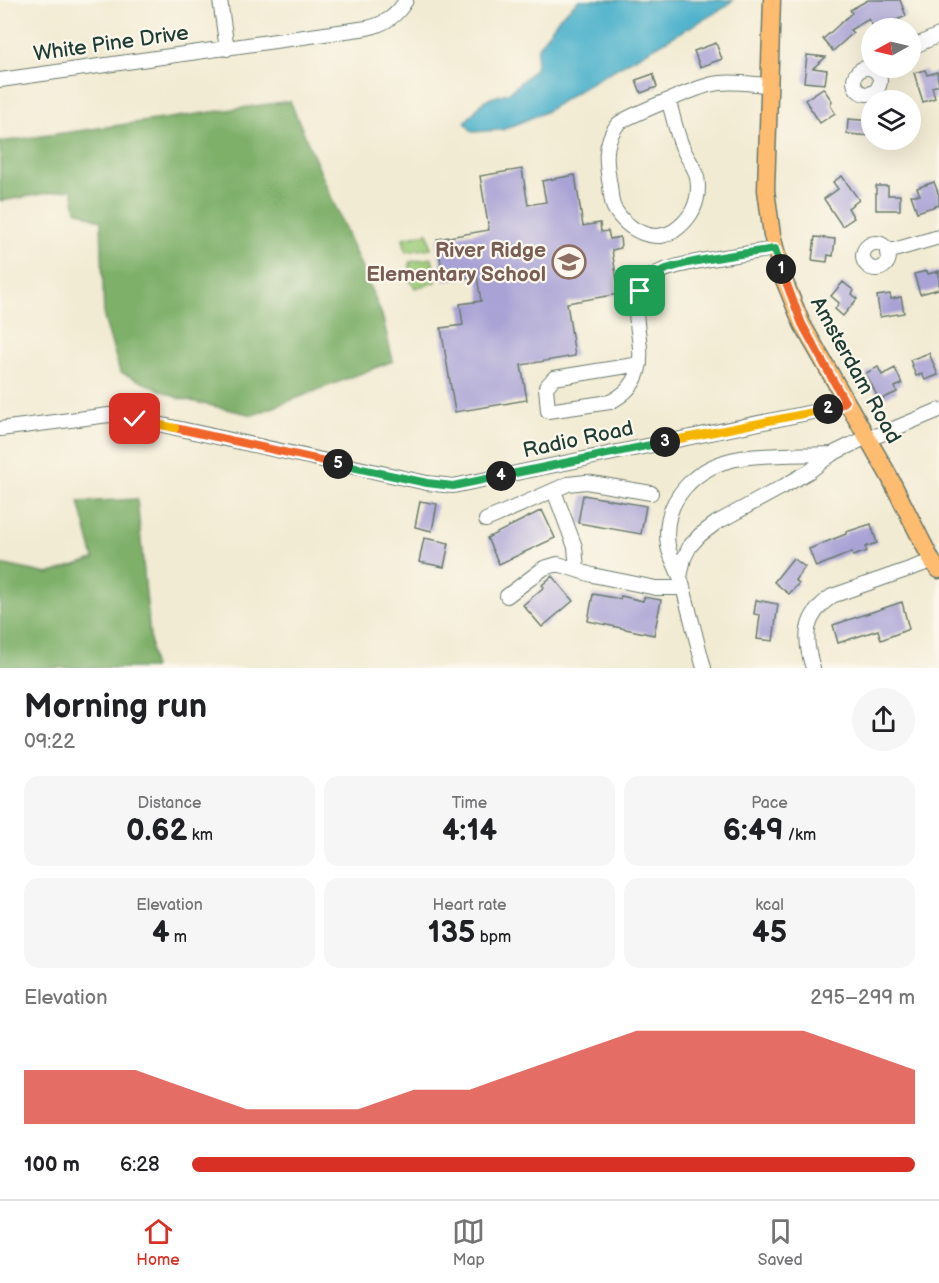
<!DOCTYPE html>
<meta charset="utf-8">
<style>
body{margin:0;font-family:"Balsamiq Sans",sans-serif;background:#f6f6f6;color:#202124;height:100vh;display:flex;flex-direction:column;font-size:22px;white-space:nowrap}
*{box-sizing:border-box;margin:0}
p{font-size:20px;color:#757577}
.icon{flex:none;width:33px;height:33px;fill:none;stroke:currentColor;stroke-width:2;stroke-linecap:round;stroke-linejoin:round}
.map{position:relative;height:668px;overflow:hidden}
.drawer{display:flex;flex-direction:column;background:#fff;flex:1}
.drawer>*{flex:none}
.needle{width:39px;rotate:262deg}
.tools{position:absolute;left:861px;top:18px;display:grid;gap:12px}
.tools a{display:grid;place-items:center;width:60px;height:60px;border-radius:50%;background:#fff;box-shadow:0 6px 24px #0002;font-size:30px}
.pin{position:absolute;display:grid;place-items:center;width:51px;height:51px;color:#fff;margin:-26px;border-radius:12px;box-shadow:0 3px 9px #0006}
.km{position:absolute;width:30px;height:30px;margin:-15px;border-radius:50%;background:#222;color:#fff;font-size:16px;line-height:30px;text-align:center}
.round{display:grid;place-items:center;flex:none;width:63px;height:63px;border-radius:32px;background:#f6f6f6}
.summary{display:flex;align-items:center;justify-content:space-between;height:102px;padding:0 24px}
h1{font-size:33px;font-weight:700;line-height:45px}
.figures{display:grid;grid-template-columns:repeat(3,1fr);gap:9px;height:102px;padding:6px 24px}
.figures div{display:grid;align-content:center;border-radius:15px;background:#f6f6f6;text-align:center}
.figures b{font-size:30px;font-weight:700}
.figures small{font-size:16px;font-weight:400}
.figures p{font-size:16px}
.chart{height:168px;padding:12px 24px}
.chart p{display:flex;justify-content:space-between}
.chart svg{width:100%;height:108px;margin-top:6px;fill:#d93025;opacity:.7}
ul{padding:0 24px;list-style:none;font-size:20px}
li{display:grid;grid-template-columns:96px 72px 1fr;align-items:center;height:45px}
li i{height:15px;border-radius:8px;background:#d93025}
.menu{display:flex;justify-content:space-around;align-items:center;height:84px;border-top:2px solid #e0e0e0;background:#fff;font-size:16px;color:#757577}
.menu a{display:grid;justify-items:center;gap:3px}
.menu .on{color:#d93025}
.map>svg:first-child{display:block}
</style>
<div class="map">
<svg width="939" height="668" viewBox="0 0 939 668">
<rect width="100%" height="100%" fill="#fbf7ec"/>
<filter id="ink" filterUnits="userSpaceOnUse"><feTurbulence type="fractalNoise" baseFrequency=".0167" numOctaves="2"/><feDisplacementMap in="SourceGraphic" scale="12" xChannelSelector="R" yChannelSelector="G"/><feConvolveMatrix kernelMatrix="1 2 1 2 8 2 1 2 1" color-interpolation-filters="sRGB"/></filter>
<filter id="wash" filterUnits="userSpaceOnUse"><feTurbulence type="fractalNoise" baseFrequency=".008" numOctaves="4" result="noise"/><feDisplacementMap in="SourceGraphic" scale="24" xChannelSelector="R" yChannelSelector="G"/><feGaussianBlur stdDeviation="1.35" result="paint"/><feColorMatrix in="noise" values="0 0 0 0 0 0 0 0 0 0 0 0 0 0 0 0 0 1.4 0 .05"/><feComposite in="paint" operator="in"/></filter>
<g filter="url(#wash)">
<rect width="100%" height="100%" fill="#f2ebd3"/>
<path fill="#9fcc7a" stroke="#5f8457" stroke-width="1.5" d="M428 233 431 248 406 252 403 238Z
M432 258 436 282 415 288 410 281V262Z"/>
<path fill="#7fb06a" stroke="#4f764f" stroke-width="1.5" d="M290 101 382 315 393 361 253 415 178 398 120 372 104 318 101 221 76 210 72 189 0 201V142Z
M137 499 153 668H0V564L48 574 94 559 79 502Z"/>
<path fill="#4cb1cb" stroke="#367780" stroke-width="1.5" d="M579 0H733L724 8 587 85 545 112 502 130 472 132 465 122 485 100 510 92 535 69 538 47 560 17Z"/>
<g id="blocks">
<path fill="#a9a2d5" d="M868 0H900L906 16 878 28H874L869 19 850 30 853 33 833 51 823 39 852 13 850 10Z
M716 43 722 59 700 67 694 51Z
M807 55 826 57 813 68 827 70 825 84 804 82Z
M925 70 927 75 937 72 939 85 932 87 935 98 923 102 914 73Z
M653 74 657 87 641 93 636 80Z
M823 88 832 101 830 105 835 113 820 123 805 100Z
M848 119 872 121V136L847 134Z
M522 169 528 205 546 202 542 181 575 175 583 226 600 223 601 232 608 231 610 239 620 237 621 248 612 250 619 294 567 303 575 356 521 365 527 400 455 412 441 328 463 325 460 304 481 301 477 276 444 281 437 239 489 230 480 176Z
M842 176 859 200 848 208 854 218 842 226 824 199 838 189 833 182Z
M934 182 939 195V205L917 212 911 195H920L917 188Z
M876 186H888V195H900V210H876Z
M815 237 835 239 833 256 828 255 827 262 812 260Z
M927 271 928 274 939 271V289L920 294 914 274Z
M843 282 854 291 852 294 857 299 843 316 835 309 839 303 831 296Z
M890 294 891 299 901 297 904 313 880 317 877 296Z
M929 353 938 375 925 380 922 374 916 376 910 360Z
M878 367 882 375 895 368 902 384 895 387 897 392 879 400 866 373Z
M583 495 646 506 641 534 578 523Z
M420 501 437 504 432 531 415 527Z
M542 510 555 538 499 564 487 538Z
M871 524 877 543 865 547 867 551 853 556 852 552 816 567 809 549 846 534V532Z
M424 538 449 543 444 567 419 562Z
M793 558 805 567 795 580 799 583 789 594 774 582Z
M552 576 573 601 542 627 523 605 544 587 542 585Z
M593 594 620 599 621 596 643 601 644 597 661 600 654 635 588 621Z
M756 600 778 604 773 641 757 639 760 615 754 614Z
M902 602 909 629 881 640 878 630 838 643 833 625Z"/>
</g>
</g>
<g filter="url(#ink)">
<use href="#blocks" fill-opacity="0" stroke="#697a6c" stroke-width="1.5"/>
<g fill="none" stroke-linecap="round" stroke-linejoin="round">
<defs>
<path id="minor" d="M220 0 227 49
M910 48 939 35
M854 81a13 13 0 1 1 26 0a13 13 0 1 1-26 0Z
M0 80 367 28C385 24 397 16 406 0
M669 102C673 116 676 132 682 146 688 162 698 168 698 187 698 204 691 217 679 227 656 247 627 230 614 208 611 202 611 193 610 186 606 163 603 144 617 125 622 118 697 88 709 85 727 80 750 84 769 85
M863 256a13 13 0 1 1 26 0a13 13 0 1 1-26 0Z
M887 252 939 237
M640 364 554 378 546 387 548 411 610 402C674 370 610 306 650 277 670 262 748 254 775 249
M0 429 109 415 135 419 427 483 453 486 827 409 840 405 845 401
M554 491 575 547 577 569
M486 520 568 484 586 482 651 493
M680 577 684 558 690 546 700 535 716 523 784 486 810 471 832 454 867 437 879 435 939 410
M507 596 544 568 558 564 592 575 656 588H683
M704 668C696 639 689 609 681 580 677 568 670 557 668 546 661 499 697 465 741 458 770 454 802 455 832 454
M813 668C803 637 804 616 832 596L932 561"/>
<path id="major" d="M772 0 766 190 772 235 782 275 802 324 888 474 932 561 939 570"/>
</defs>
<use href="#minor" stroke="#697a6c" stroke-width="16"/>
<use href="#major" stroke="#697a6c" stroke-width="19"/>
<use href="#minor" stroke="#fff" stroke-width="14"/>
<use href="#major" stroke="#fdbc70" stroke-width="16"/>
</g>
</g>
<g fill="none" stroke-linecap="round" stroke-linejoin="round" filter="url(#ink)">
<defs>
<path id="split-1" d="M640 291C643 285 646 279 651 276 674 261 746 254 775 249L781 269"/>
<path id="split-2" d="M781 269 802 324 845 402 840 405 828 409"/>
<path id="split-3" d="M665 442 828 409"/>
<path id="split-4" d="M501 476 665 442"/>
<path id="split-5" d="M338 464 427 483 453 486 501 476"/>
<path id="split-6" d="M175 428 338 464"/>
<path id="split-7" d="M135 419 175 428"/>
</defs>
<use href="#split-1" stroke="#fff" stroke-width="12"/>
<use href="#split-2" stroke="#fff" stroke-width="12"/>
<use href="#split-3" stroke="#fff" stroke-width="12"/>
<use href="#split-4" stroke="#fff" stroke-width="12"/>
<use href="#split-5" stroke="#fff" stroke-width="12"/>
<use href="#split-6" stroke="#fff" stroke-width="12"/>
<use href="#split-7" stroke="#fff" stroke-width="12"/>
<use href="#split-1" stroke="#22a559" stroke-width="8"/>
<use href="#split-2" stroke="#f0652b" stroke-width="8"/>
<use href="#split-3" stroke="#f5b400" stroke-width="8"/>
<use href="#split-4" stroke="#22a559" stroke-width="8"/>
<use href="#split-5" stroke="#22a559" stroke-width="8"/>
<use href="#split-6" stroke="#f0652b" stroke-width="8"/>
<use href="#split-7" stroke="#f5b400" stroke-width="8"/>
</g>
<defs>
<symbol id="school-ring" viewBox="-11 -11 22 22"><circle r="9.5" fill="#fbf7ec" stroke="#8d6e63" stroke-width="1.5"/><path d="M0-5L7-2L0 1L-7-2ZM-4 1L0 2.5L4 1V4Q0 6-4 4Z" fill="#8d6e63"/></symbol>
</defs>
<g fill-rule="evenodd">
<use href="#school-ring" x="550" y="243" width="38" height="38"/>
</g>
<g text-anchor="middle" stroke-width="4.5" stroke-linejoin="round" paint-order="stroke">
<g font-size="21" fill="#1f3d34" stroke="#fbf7ec">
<text transform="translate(111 43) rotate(-8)" y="7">White Pine Drive</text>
<text transform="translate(856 370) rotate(61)" y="7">Amsterdam Road</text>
<text transform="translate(578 439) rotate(-12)" y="7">Radio Road</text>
</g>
<g font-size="21" font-weight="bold" fill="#785e54" stroke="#fbf7ec" text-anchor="end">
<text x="546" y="257">River Ridge<tspan x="546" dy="24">Elementary School</tspan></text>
</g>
</g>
</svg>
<div class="tools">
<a><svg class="needle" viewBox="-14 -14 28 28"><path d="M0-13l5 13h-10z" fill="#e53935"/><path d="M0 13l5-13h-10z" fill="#757577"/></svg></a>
<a><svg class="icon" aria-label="layers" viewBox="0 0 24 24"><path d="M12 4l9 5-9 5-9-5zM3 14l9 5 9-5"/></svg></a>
</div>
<div class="pin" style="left:640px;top:291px;background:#1e9e55"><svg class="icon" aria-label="arrive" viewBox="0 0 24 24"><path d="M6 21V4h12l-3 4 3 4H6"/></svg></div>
<div class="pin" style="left:135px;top:419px;background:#d93025"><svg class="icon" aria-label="check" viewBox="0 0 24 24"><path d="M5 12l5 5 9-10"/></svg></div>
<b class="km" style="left:781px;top:269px">1</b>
<b class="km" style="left:828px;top:409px">2</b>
<b class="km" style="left:665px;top:442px">3</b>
<b class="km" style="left:501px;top:476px">4</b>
<b class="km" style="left:338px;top:464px">5</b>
</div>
<section class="drawer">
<div class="summary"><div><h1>Morning run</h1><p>09:22</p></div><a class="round"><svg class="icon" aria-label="share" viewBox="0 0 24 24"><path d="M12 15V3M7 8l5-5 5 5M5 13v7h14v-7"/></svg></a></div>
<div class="figures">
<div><p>Distance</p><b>0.62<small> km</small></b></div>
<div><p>Time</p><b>4:14</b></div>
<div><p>Pace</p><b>6:49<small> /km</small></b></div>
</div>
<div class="figures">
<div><p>Elevation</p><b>4<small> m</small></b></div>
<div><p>Heart rate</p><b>135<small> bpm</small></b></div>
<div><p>kcal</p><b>45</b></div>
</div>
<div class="chart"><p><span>Elevation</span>295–299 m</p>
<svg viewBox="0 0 160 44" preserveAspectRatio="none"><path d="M0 44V22L10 22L20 22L30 30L40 38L50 38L60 38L70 30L80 30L90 22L100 14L110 6L120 6L130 6L140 6L150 14L160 22V44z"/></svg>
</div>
<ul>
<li><b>100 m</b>6:28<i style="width:100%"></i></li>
</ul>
</section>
<nav class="menu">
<a class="on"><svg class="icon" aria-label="home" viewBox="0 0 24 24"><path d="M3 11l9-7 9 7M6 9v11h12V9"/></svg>Home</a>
<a><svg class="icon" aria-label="map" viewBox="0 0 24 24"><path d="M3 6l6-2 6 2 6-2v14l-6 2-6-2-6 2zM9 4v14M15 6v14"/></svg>Map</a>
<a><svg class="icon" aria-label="saved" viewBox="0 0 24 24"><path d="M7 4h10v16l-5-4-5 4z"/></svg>Saved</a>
</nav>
